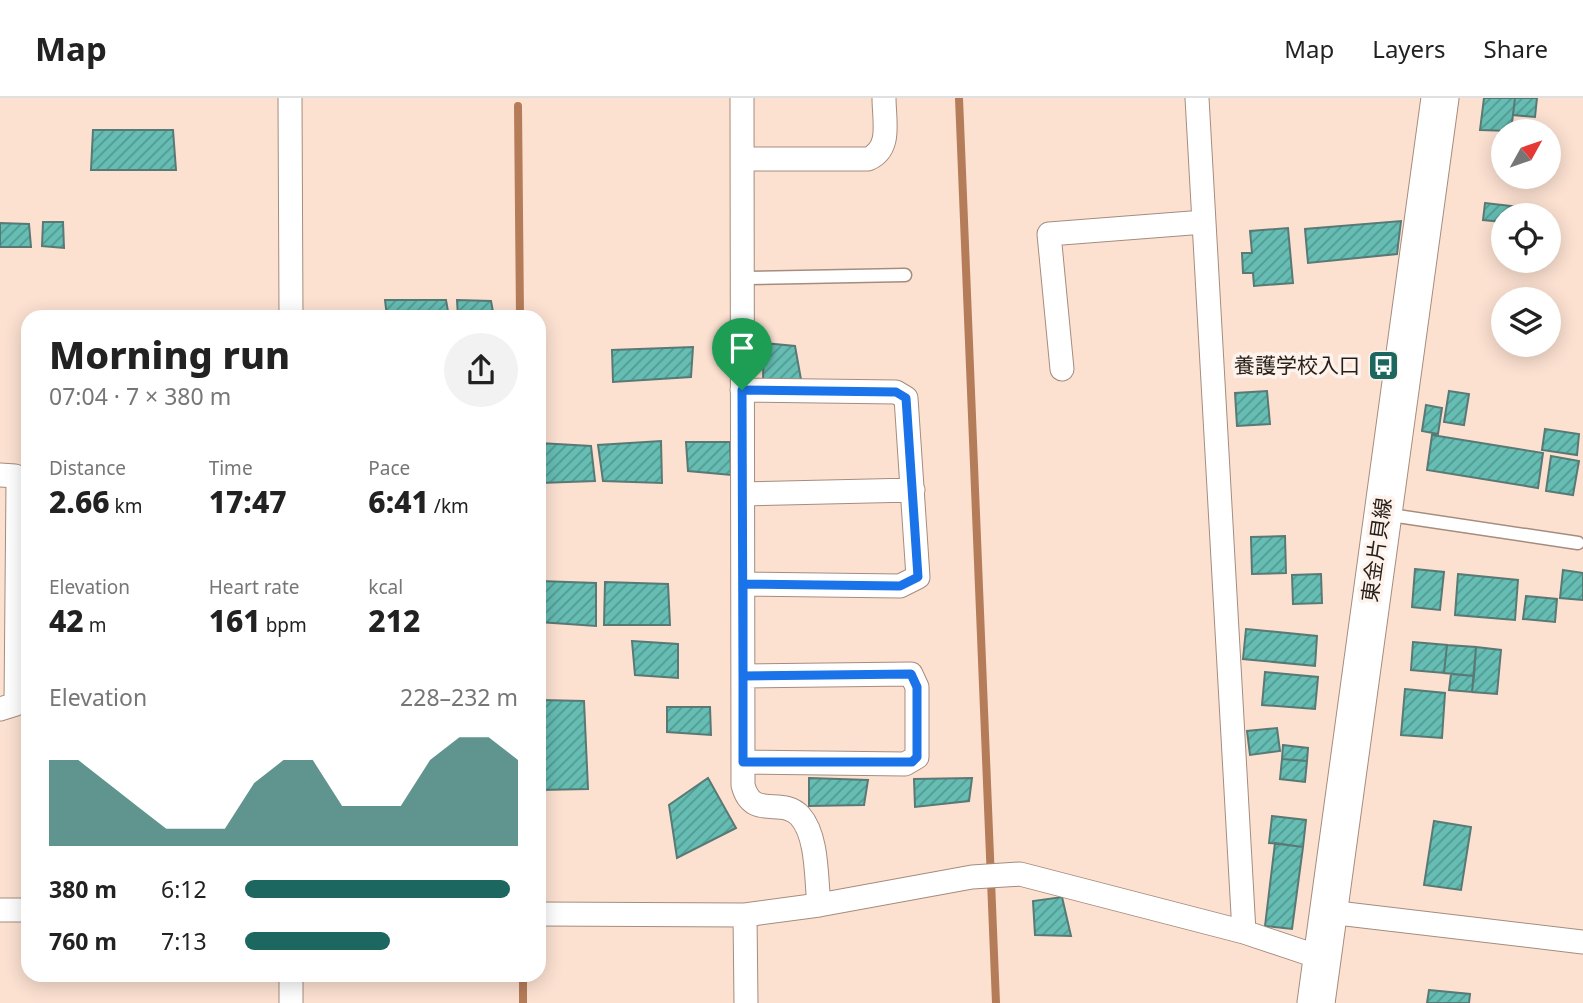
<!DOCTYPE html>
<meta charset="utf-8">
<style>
body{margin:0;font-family:"Noto Sans","Noto Sans JP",sans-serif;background:#f2f2f2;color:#222;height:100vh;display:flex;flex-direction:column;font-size:26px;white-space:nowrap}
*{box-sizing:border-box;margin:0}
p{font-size:23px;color:#767676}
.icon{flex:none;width:38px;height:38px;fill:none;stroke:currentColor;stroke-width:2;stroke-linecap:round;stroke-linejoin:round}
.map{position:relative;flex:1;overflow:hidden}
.panel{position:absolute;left:21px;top:212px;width:525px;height:672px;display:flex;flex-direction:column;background:#fff;border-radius:21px;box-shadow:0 4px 18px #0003}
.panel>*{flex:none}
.needle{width:46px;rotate:50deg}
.buttons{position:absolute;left:1491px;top:21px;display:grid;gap:14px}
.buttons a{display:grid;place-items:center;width:70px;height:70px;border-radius:50%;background:#fff;box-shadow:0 4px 18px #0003;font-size:35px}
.pin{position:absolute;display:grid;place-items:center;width:60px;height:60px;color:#fff;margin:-72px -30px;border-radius:50% 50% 50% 0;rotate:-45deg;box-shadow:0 0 7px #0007}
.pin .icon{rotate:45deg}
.round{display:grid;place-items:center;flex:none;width:74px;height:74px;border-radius:37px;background:#f2f2f2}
.summary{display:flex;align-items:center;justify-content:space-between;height:119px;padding:0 28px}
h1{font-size:38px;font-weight:800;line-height:52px}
.figures{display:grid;grid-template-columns:repeat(3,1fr);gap:10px;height:119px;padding:7px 28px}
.figures div{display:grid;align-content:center}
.figures b{font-size:30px;font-weight:800}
.figures small{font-size:19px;font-weight:400}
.figures p{font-size:19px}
.chart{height:196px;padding:14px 28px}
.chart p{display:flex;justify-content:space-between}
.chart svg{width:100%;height:126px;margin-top:7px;fill:#1d6761;opacity:.7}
ul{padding:0 28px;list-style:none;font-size:23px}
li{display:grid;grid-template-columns:112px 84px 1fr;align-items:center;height:52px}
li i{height:18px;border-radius:9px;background:#1d6761}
header{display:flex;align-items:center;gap:42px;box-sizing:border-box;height:98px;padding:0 35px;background:#fff;border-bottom:2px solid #e0e0e0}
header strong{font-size:33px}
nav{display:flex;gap:38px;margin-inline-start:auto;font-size:24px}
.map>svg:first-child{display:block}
</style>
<header>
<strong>Map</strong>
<nav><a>Map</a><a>Layers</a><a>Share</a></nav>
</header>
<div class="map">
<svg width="1583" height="905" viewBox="0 0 1583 905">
<defs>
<pattern id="building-hatch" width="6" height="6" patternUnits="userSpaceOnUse" patternTransform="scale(1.75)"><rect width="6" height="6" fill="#65bdb3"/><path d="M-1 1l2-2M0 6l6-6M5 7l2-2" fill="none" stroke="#539991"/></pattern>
</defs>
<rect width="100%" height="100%" fill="#fce1d1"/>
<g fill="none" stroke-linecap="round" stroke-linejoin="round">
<path stroke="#b57c59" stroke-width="8" d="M959 0 996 905
M518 8 520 219
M523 905V877"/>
</g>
<path fill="url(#building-hatch)" stroke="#597975" stroke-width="2" d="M1484 0H1515L1511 33 1480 32Z
M1515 0H1537L1535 19 1513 17Z
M93 32H173L176 72H91Z
M1485 105 1536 111V117H1503V124L1483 122Z
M1401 123 1397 156 1308 165 1305 131Z
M43 124H63L64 150 42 148Z
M0 125 29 126 31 149H0Z
M1288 130 1293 185 1254 188 1253 175H1243L1242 155H1252L1250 133Z
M385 202H446L449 219H387Z
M457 202 491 203 494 219H458Z
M764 245 795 248 802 287 763 281Z
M693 249 691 279 613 284 612 252Z
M1267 293 1270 326 1237 328 1235 295Z
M1449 293 1469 296 1464 327 1444 324Z
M1426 307 1442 310 1438 336 1422 333Z
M1545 331 1579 336 1577 357 1542 352Z
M1432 337 1543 355 1538 390 1427 372Z
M661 343 662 385 603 383 598 347Z
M686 344H730L731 377 688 373Z
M539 345 591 348 595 383 540 385Z
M1551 358 1579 363 1573 397 1546 393Z
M1285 438 1286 475 1252 476 1251 439Z
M1415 471 1444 474 1440 512 1412 509Z
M1563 472 1583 475V502L1560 500Z
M1321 476 1322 505 1293 506 1292 477Z
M1458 476 1518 482 1515 522 1455 517Z
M539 483 596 485V528L539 524Z
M605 484 668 486 670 527H604Z
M1526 498 1557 501 1555 524 1523 521Z
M1246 531 1317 538 1315 568 1243 561Z
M632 543 678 546V580L635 577Z
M1413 544 1447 547 1444 575 1411 572Z
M1447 547 1476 549 1474 578 1444 575Z
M1476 549 1501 552 1497 596 1472 594Z
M1265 574 1318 579 1315 611 1262 607Z
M1451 576 1474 578 1472 594 1449 592Z
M1405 591 1445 595 1442 640 1401 637Z
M541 602 584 603 588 691 539 692Z
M667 609H710L711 637 667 634Z
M1277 630 1280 653 1250 657 1247 633Z
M1283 647 1308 650 1307 663 1282 661Z
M1282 661 1307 663 1305 684 1280 681Z
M708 680 736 730 677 760 669 707Z
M809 680 868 682 864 707 809 708Z
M972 680 969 703 915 709 914 681Z
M1272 718 1306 722 1303 749 1269 745Z
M1434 723 1471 729 1461 792 1424 787Z
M1275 745 1303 749 1292 831 1265 828Z
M1062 799 1071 838 1035 837 1033 803Z
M1429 892 1470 896 1469 905H1427Z"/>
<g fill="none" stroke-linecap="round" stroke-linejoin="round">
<defs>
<path id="service" d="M744 180 905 177
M1384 416 1578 445"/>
<path id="minor" d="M290 0 291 219
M742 0 743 687C752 723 782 698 800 718 818 738 816 781 819 807
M1197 0 1244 834
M743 61H868C892 51 884 23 884 0
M1062 271 1049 136 1204 124
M742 292 896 294 906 300 918 479 900 488 743 486
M0 377 15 378 18 385 16 606 0 611
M743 396 913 392
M743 578 911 576 917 589V659L905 666 743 664
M0 812H28
M1329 814 1583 844
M539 816 745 817 819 807 972 779 1020 776 1244 834 1322 860
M745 817 746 905
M291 877V905"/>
<path id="primary" d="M1316 905 1440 0"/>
</defs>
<use href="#service" stroke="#a58c7e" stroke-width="15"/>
<use href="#minor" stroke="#a58c7e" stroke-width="25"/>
<use href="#primary" stroke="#a58c7e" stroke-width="39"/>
<use href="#service" stroke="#fff" stroke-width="12"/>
<use href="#minor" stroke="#fff" stroke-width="23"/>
<use href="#primary" stroke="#fff" stroke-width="37"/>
</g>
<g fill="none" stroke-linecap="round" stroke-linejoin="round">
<defs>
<path id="route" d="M742 292 743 578 911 576 917 589V659L912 664H743V486L900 488 918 479 906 300 896 294 742 292"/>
</defs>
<use href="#route" stroke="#fff" stroke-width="14"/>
<use href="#route" stroke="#1a73e8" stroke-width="9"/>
</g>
<defs>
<symbol id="bus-square" viewBox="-11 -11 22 22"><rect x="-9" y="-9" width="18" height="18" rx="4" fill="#1d6761" stroke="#fdf2ec"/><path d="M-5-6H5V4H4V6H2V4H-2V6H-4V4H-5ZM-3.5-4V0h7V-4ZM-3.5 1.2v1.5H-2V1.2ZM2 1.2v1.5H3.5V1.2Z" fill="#fff"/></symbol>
</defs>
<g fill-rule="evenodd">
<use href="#bus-square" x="1366" y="250" width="35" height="35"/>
</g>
<g text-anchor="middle" stroke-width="7" stroke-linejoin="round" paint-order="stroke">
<g font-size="21" fill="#271e18" stroke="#fdf2ec" text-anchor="end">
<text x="1360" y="275">養護学校入口</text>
</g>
<g font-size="21" fill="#271e18" stroke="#fdf2ec">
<text transform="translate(1377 452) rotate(-82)" y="7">東金片貝線</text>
</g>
</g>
</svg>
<div class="buttons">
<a><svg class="needle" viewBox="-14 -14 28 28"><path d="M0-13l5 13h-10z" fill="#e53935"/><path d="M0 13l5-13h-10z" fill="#767676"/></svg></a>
<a><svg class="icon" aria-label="locate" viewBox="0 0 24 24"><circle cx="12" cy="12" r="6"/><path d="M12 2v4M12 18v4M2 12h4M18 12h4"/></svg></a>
<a><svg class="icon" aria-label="layers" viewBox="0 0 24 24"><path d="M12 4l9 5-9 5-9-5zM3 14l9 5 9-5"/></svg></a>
</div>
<div class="pin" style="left:742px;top:292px;background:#1e9e55"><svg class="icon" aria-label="arrive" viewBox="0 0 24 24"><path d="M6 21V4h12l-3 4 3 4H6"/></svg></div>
<section class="panel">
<div class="summary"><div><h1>Morning run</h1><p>07:04 · 7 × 380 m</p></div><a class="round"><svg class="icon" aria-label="share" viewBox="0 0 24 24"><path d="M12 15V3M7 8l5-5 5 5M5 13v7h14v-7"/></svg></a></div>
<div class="figures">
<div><p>Distance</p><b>2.66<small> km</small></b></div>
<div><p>Time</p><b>17:47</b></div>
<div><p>Pace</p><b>6:41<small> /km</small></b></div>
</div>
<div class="figures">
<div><p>Elevation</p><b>42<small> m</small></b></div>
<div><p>Heart rate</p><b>161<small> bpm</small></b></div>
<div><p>kcal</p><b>212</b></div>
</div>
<div class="chart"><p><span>Elevation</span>228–232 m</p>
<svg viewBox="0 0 160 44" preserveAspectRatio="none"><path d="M0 44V14L10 14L20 22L30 30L40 38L50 38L60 38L70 22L80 14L90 14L100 30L110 30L120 30L130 14L140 6L150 6L160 14V44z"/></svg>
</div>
<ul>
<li><b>380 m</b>6:12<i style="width:97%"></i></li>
<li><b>760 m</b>7:13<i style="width:53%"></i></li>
</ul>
</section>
</div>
